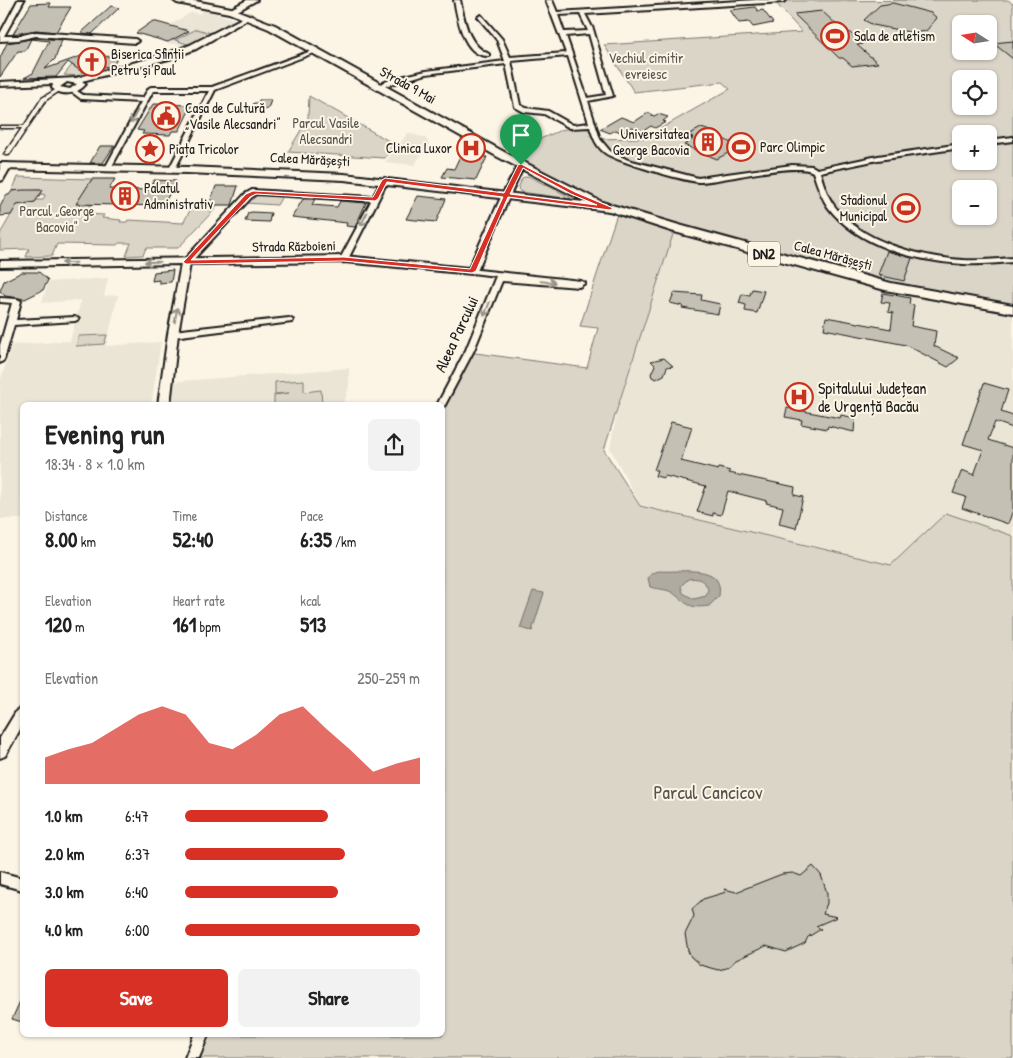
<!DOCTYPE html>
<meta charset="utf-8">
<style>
body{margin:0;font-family:"Patrick Hand",sans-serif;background:#f2f2f2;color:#222;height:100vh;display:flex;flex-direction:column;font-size:19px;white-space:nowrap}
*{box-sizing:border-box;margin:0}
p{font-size:16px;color:#767676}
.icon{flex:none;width:28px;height:28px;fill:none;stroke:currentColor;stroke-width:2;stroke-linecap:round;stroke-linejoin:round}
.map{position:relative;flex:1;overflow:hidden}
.details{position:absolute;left:20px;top:402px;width:425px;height:635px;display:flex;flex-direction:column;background:#fff;border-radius:8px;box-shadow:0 1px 4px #0004}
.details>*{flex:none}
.needle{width:32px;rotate:282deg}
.buttons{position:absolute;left:952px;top:15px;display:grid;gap:10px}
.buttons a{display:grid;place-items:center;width:45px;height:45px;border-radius:8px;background:#fff;box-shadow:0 1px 4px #0004;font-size:25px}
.pin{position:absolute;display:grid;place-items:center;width:42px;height:42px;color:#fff;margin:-51px -21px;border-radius:50% 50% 50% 0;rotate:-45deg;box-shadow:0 0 5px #0007}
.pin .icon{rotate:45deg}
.round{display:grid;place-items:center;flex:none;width:52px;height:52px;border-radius:8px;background:#f2f2f2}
.overview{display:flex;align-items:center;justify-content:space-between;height:85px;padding:0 25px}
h1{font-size:28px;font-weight:800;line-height:38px}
.metrics{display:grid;grid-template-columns:repeat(3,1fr);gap:8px;height:85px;padding:5px 25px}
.metrics div{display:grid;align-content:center}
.metrics b{font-size:21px;font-weight:800}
.metrics small{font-size:14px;font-weight:400}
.metrics p{font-size:14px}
.chart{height:140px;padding:10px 25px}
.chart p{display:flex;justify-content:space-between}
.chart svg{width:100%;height:90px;margin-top:5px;fill:#d93025;opacity:.7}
.primary-button{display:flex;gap:10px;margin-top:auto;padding:10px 25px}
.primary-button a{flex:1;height:58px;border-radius:8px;background:#d93025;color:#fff;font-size:20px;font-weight:800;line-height:58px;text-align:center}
.primary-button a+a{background:#f2f2f2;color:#222}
ul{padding:0 25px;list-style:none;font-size:16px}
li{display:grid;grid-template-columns:80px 60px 1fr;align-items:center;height:38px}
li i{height:12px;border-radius:6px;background:#d93025}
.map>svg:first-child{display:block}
</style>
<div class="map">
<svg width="1013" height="1058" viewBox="0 0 1013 1058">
<rect width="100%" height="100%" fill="#fcf5e5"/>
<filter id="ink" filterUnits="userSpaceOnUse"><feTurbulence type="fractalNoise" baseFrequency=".02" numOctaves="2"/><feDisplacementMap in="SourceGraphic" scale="10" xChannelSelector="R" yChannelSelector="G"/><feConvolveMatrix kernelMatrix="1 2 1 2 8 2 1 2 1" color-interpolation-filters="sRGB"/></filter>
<g filter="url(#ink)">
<path fill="#ebe5d6" d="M205 10 237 20 189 46 165 43 166 40 149 37 192 12 198 14Z
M408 133 426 138 429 145 414 165 385 162Z
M675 228 1013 309V536L946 513 892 565 640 505 610 448 617 412Z
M108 278 104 296 118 295 106 346 161 342 151 405H22V519H0V381L12 345 70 341 81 300 42 303 48 282Z
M349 368V387L343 405H166L169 382Z"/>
<path fill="#dbd5c8" stroke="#7c7872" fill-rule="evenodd" d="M1008 0 1013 4V309L962 302 675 228 604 450 640 506 891 565 946 513 1013 536V1058H195L203 1035H442V405L468 352 587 368 598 328 580 326 618 211 502 155 559 131 572 127 591 125 596 139 644 138 730 89 722 82 634 92 604 45 802 32 774 1ZM961 24H989V51H961ZM961 79H989V106H961ZM961 134H989V161H961ZM961 189H989V216H961Z
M197 29 211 33 190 45 175 40Z
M110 64H114L112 67 83 76 64 75 72 65 82 72 102 65 106 67Z
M309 96 396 145 385 158 288 152 308 118Z
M528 176 570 197 571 199 521 192 518 189 522 178Z
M18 177 92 179 77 204H91L86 214 104 215 102 218 121 220 120 222H127L128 220 183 223 192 207H217L178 248H146L143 255 126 256 131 243H119L117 245 57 244 52 256 26 257 29 249 0 250V234L15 208 14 205 35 202 37 200H43L45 195 41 194 42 190 12 191Z
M255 193 283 195 277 205 246 203Z
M107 335 104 344 76 346 79 336Z
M304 380V392L321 390 322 405H274V395L289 393 275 394V382Z"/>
<path fill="#b0aba1" stroke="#75726c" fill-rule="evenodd" d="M659 571C680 573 725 562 719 596L709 606C688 609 688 604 673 593 668 589 656 589 650 587L648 578 652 573ZM688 579C697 577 705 580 708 589L706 596 694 599 683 593 681 586Z
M533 591 544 593 532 631 520 628Z"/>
<path fill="#c4c0b3" stroke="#1c1c1c" d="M49 3H51L49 7H71L56 32 36 30 13 34 31 4Z
M893 3 931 13 937 18 926 31 914 33 873 25 864 20 880 5Z
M111 6 119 8 92 34 81 33Z
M755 7 758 11 763 10 773 23 753 27 749 22 739 23 730 10Z
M822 11 840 28 843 27 863 44 857 45 878 63 852 66 843 58H839L794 14Z
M153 21 189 31 168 42 136 33Z
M36 38 62 40 55 59 45 69 98 50 107 57 112 54 118 57 114 64 106 67 102 65 82 72 68 62 56 77 24 78 33 73 49 41 31 39 25 51H18L0 77V58L7 43Z
M1013 41V59L993 43Z
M259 100H271L268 109 261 110 260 113H251L254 103H258Z
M153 104 192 105 179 131H172L170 135 142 134 144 131 137 130Z
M648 113 654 116 658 114 668 117 663 121 666 122 655 128 651 126 643 131 632 127 622 133 616 130 610 133 600 129 621 117 634 122Z
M701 128 717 133 715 134 731 143 735 149 717 159 684 145 693 139 690 138 693 137 688 135Z
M100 146H114L103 163H90Z
M461 154 487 157 476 180 442 177 447 168 454 169Z
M92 179H115L109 189 149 190 154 180 176 181 163 206 76 204Z
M216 186H238L232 205H209Z
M23 190H43L35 202 17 205 11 215 0 216V207L6 195H9L12 191Z
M418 196 446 199 436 222 406 219Z
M303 199H315L312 205 337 207 340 201 366 203 355 227 346 226 347 223 292 217Z
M252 212 271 213 269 222 245 221 248 213Z
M887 251 912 258 904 281 878 275Z
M173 270 171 282 159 283V280L152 281 154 272Z
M22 272H39L48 280 43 290 25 299 5 296 0 291 4 281Z
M752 289 764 291 757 313 745 311 746 305 739 303 742 294 750 295Z
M674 293 702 295 701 300 720 304 718 314 682 308 683 306 670 303Z
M883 293 910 298 909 304 914 305 911 326 936 331 934 346 959 358 948 367 906 345 824 329 826 317 891 329 893 313 888 312 890 303 881 302Z
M664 358 673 366 667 367 664 375 656 379 652 377 651 374 655 365 651 361Z
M984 383 1008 390 1001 412 1013 416V428L995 422 988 440 1013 448V510L1008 524 962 508 966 497 953 493 962 470 974 475 983 450 963 444Z
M787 408 840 418 841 415 855 418 854 432 828 426 827 429 801 424 802 420 785 417Z
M671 422 692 427 681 461 718 470 719 468 730 471 729 473 795 487 794 495 803 497 796 528 779 524 783 507 766 503 767 501 728 491 721 515 713 513V516L697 512 706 486 665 476 664 478 655 476 657 470H654Z
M813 866 821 875 827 893V903L823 914 837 917 816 926 821 929 808 937 805 943 786 952 766 946 736 960 727 968 718 970 700 965 691 957 688 951 685 934 694 916 692 909 703 899 726 892 724 889 736 892 782 874 793 873 801 876Z
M22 997V1022L12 1019Z"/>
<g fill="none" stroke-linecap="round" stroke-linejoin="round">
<defs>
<path id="pedestrian" d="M57 89 61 90 46 100 9 155H5L4 154 22 128H0V126H24L42 98Z"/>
<path id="minor" d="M18 0H24L4 36H18L36 32 135 39 138 41 135 43 36 36 18 40 0 41V34Z
M454 0H460C465 22 467 44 489 54V56C463 57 458 19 454 0Z
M546 0H552L557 12 756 0H786L783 2 585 14 593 29 613 96 588 101 600 139 610 151 628 160 698 178 792 165 812 166 817 169 878 156 961 144V148L878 160 820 172C823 183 827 195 833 204 859 242 920 257 963 260 980 261 996 259 1013 258V262C996 263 980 265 963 264 916 261 858 247 828 207 821 197 817 184 813 172 796 162 723 181 700 182 687 182 615 161 605 153 596 146 593 137 590 127L570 128 544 114 524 112 515 107 506 64 426 74 379 88 376 86 392 79 426 71 505 61 497 40 478 17 481 15 502 39 510 57 566 53ZM580 14 588 31 564 32 558 15ZM589 34 606 95 587 98 566 36ZM568 56 589 123 573 125 548 111 526 108 520 105 511 61Z
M314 50 319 51 215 90 175 169 172 171 169 169 209 91H153L111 168 108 170 105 168 141 102 81 99 69 90 74 89 83 95 143 98 149 88 151 87H212Z
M1013 137V141L989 144V140Z
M519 164 524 165 510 195 503 197 502 195Z
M385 178 388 180 347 261H344L340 259 371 201 256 194 251 198 189 264H186L182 262 245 194 252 190 373 197 382 180Z
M469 269 581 281 585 283 579 287 502 281 474 350 445 405 442 408V405H437L466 350 496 276 472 273 468 271Z
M0 298 17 299 21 301 16 320 75 317 79 319 75 321 14 325 4 360 0 363V345L12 303 0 302Z
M289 318 293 320 292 322 173 337 169 334 173 331Z
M0 872 22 878V890L0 884Z
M194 1035H208L199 1058H185Z"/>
<path id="tertiary" d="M246 16 251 17 196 49 169 59 82 81 86 84C78 94 62 97 52 88L53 84 0 86V82L76 78 163 55 190 45ZM67 82 77 84 70 89 60 87Z
M7 163 11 166 3 180 0 181V171L4 164Z
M506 192 510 195 477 271 472 274 344 262 190 264 178 334 170 405H158L168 334 181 264 0 267V261L344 256 469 268 502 195Z
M22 708V726L5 756 0 758V738L17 710Z"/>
<path id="secondary" d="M247 0H257L234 13 227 11Z
M0 163 187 167 344 174 610 205 615 208 610 211 344 180 187 173 0 169Z"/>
<path id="primary" d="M173 0H190L231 8 275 25 506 153 602 202 679 225 891 283 1013 305V313L885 290 671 231 594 206 498 157 269 29 229 13 177 3Z"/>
</defs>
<use href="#pedestrian" stroke="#1c1c1c" stroke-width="3"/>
<use href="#minor" stroke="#1c1c1c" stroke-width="4"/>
<use href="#tertiary" stroke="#1c1c1c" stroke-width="4"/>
<use href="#secondary" stroke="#1c1c1c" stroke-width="4"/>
<use href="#primary" stroke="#1c1c1c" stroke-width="4"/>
<use href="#pedestrian" fill="#fcf5e5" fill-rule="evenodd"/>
<use href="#minor" fill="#fcf5e5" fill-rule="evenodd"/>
<use href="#tertiary" fill="#fcf5e5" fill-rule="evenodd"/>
<use href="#secondary" fill="#fcf5e5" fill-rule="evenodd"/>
<use href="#primary" fill="#fcf5e5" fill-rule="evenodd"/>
</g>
<defs><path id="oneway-shaft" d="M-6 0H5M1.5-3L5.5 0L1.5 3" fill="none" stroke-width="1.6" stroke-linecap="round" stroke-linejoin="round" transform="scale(1.25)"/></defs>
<g stroke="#97938b">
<use href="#oneway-shaft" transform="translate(134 117) rotate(118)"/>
<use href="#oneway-shaft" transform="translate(364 219) rotate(117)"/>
<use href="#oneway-shaft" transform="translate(152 262) rotate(179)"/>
<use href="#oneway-shaft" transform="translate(69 263) rotate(179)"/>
<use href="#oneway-shaft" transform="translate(548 282) rotate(6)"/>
<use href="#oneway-shaft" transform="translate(487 309) rotate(111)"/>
<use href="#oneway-shaft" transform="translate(176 315) rotate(-80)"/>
</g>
</g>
<path fill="#d93025" stroke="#fff" fill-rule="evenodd" d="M521 164 575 192 613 208 610 210 508 197 476 271 472 273 344 261 186 264 183 262 246 194 253 191 373 197 382 180 385 178 504 193 518 165ZM523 168 571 194 597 205 510 194ZM387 182 503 197 470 269 344 257 191 260 250 197 256 194 375 201 378 199Z"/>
<defs>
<symbol id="stadium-ring" viewBox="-11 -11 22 22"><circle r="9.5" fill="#fcf5e5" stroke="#c8321e" stroke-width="1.5"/><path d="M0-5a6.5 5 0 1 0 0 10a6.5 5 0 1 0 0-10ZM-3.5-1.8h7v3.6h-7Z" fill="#c8321e"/></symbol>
<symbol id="church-ring" viewBox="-11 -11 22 22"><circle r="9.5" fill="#fcf5e5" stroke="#c8321e" stroke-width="1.5"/><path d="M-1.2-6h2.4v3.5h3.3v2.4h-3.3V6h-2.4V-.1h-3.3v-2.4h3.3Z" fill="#c8321e"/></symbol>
<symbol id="civic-ring" viewBox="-11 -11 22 22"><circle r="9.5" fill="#fcf5e5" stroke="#c8321e" stroke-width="1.5"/><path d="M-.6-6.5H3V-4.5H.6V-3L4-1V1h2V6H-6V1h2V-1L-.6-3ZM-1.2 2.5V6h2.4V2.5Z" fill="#c8321e"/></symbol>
<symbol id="building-ring" viewBox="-11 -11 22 22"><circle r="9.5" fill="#fcf5e5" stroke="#c8321e" stroke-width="1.5"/><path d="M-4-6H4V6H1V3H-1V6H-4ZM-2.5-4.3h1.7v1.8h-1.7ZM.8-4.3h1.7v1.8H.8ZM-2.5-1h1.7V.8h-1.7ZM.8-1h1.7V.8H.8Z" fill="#c8321e"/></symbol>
<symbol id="hospital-ring" viewBox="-11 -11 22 22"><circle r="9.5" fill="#fcf5e5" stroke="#c8321e" stroke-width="1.5"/><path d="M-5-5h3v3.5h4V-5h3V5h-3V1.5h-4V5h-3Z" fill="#c8321e"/></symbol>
<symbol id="sight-ring" viewBox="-11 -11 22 22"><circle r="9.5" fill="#fcf5e5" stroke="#c8321e" stroke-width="1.5"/><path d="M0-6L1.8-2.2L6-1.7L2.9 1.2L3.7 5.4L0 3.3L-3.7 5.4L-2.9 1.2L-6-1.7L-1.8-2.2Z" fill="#c8321e"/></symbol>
</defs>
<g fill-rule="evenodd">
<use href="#stadium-ring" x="819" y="20" width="32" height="32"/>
<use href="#church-ring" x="76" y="46" width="32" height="32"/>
<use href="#civic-ring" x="150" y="100" width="32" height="32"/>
<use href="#building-ring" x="692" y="126" width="32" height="32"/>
<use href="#stadium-ring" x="725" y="131" width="32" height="32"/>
<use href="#hospital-ring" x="455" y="132" width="32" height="32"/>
<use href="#sight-ring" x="134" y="133" width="32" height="32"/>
<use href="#building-ring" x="109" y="180" width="32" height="32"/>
<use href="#stadium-ring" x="890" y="192" width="32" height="32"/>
<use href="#hospital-ring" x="783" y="381" width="32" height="32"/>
</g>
<g text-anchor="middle" stroke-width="4" stroke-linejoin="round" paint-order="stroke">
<g font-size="14" fill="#1c1c1c" stroke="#fcf5e5" text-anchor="start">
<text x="854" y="41">Sala de atletism</text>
<text x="111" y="59">Biserica Sfinții<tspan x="111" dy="16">Petru și Paul</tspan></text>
<text x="185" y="113">Casa de Cultură<tspan x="185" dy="16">„Vasile Alecsandri”</tspan></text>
<text x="689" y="139" text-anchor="end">Universitatea<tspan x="689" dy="16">George Bacovia</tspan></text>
<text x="760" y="152">Parc Olimpic</text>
<text x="452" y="153" text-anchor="end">Clinica Luxor</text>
<text x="169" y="154">Piața Tricolor</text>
<text x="144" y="193">Palatul<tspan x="144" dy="16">Administrativ</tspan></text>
<text x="887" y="205" text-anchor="end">Stadionul<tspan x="887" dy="16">Municipal</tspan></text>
</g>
<g font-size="14" fill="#555450" stroke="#fcf5e5">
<text x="646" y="63">Vechiul cimitir<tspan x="646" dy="16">evreiesc</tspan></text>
<text x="326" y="128">Parcul Vasile<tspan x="326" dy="16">Alecsandri</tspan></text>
<text x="57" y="216">Parcul „George<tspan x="57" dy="16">Bacovia"</tspan></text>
</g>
<g font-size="14" fill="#1c1c1c" stroke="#fcf5e5">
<text transform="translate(408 85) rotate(29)" y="5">Strada 9 Mai</text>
<text transform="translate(310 159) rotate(3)" y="5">Calea Mărășești</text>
<text transform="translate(294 246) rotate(-1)" y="5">Strada Războieni</text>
<text transform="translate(833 255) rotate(15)" y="5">Calea Mărășești</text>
</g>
<rect fill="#fcf5e5" stroke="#5f5d58" stroke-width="1" x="748" y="241.5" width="32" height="25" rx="4"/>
<g font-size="15" font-weight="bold" fill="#1c1c1c">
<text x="764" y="259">DN2</text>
</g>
<g font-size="16" fill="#1c1c1c" stroke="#fcf5e5">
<text transform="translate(456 334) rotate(-65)" y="6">Aleea Parcului</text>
</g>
<g font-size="16" fill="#1c1c1c" stroke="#fcf5e5" text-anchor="start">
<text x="818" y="394">Spitalului Județean<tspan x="818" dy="18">de Urgență Bacău</tspan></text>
</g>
<g font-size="19" fill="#555450" stroke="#fcf5e5">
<text x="708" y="799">Parcul Cancicov</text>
</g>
</g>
</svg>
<div class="buttons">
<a><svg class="needle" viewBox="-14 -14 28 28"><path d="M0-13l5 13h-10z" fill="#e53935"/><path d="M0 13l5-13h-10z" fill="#767676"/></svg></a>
<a><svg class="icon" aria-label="locate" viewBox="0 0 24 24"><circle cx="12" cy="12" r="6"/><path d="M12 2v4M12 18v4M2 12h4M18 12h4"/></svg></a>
<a>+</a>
<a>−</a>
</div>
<div class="pin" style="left:521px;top:165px;background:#1e9e55"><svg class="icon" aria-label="arrive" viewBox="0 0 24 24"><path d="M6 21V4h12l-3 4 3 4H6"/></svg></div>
<section class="details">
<div class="overview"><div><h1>Evening run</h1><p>18:34 · 8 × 1.0 km</p></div><a class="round"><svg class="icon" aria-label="share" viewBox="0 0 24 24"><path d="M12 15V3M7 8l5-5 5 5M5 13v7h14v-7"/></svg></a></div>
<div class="metrics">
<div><p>Distance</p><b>8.00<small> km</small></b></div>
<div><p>Time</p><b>52:40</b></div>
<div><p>Pace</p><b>6:35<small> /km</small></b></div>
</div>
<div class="metrics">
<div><p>Elevation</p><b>120<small> m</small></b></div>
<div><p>Heart rate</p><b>161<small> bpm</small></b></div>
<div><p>kcal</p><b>513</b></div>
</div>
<div class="chart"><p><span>Elevation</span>250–259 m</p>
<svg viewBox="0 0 160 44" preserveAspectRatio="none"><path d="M0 44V31L10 27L20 24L30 17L40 10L50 6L60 10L70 24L80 27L90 20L100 10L110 6L120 17L130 27L140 38L150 34L160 31V44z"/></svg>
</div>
<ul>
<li><b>1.0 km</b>6:47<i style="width:61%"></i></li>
<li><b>2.0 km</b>6:37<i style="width:68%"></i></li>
<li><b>3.0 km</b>6:40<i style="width:65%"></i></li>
<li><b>4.0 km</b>6:00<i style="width:100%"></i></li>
</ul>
<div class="primary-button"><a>Save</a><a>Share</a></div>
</section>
</div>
